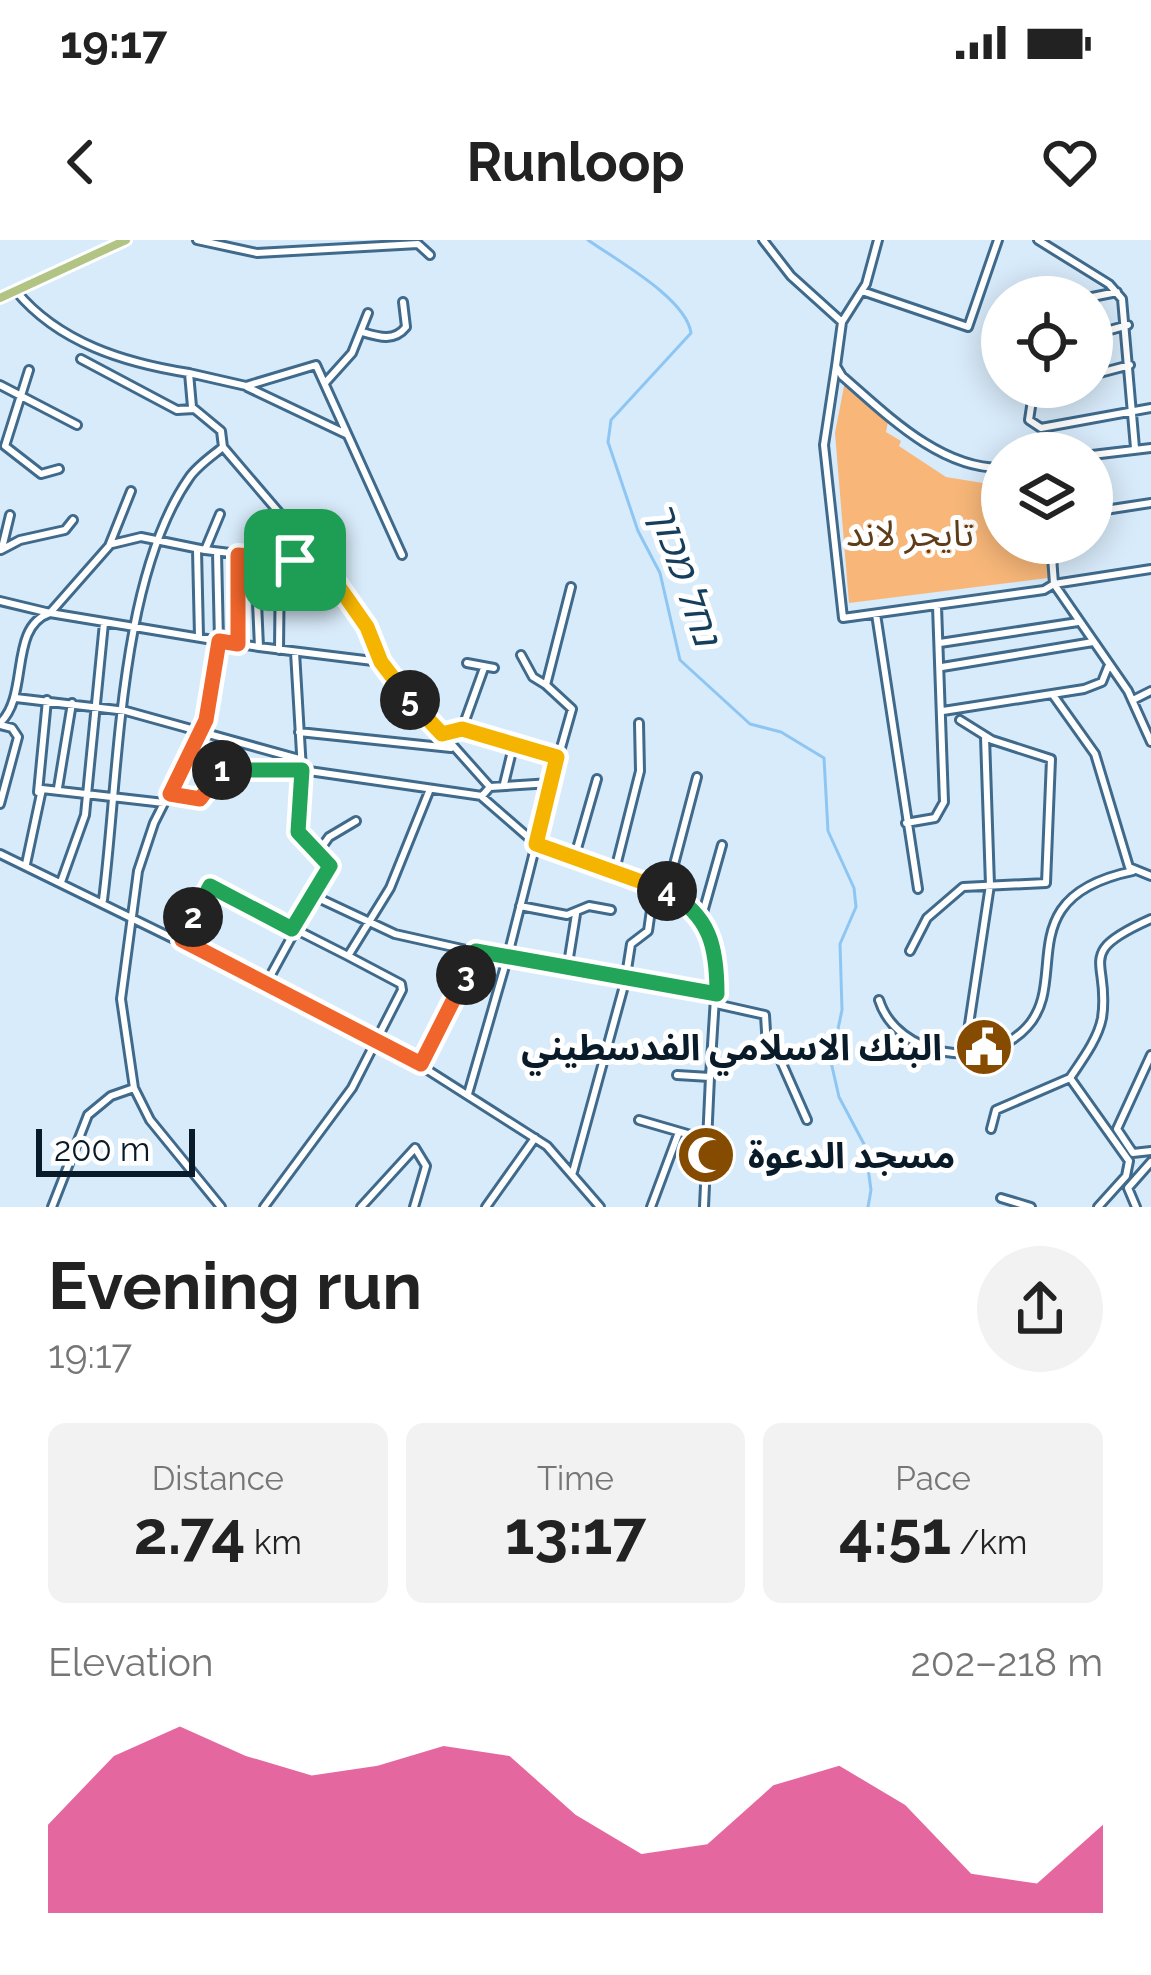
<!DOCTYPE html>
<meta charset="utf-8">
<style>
body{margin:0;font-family:Raleway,"Noto Sans Arabic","Noto Sans Hebrew",sans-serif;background:#f2f2f2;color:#222;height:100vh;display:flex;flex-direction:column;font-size:45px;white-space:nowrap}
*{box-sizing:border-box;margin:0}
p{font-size:39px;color:#767676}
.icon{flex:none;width:66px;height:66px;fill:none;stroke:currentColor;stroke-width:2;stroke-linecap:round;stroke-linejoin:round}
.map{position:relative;height:967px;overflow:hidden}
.panel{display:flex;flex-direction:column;background:#fff;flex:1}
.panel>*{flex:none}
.fabs{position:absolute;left:981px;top:36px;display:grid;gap:24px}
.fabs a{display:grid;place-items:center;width:132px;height:132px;border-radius:50%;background:#fff;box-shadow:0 6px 30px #0003;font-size:60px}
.scale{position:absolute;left:36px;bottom:30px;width:159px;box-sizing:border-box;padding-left:12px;border:6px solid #091b29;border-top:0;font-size:33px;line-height:42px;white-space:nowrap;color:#091b29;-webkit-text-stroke:9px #fff;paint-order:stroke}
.pin{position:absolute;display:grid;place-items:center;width:102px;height:102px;color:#fff;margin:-51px;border-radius:24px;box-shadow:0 6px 18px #0006}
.km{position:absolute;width:60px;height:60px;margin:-30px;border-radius:50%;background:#222;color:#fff;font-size:33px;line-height:60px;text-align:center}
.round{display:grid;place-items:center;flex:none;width:126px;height:126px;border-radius:63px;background:#f2f2f2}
.summary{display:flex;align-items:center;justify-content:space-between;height:204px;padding:0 48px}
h1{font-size:66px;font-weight:700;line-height:90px}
.stats{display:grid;grid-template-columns:repeat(3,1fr);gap:18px;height:204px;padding:12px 48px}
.stats div{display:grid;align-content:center;border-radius:18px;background:#f2f2f2;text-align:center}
.stats b{font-size:60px;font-weight:700}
.stats small{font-size:33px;font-weight:400}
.stats p{font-size:33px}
.chart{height:336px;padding:24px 48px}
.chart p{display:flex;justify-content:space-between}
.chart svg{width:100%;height:216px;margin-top:12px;fill:#db2777;opacity:.7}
.status{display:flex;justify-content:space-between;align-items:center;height:84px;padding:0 60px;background:#fff;direction:ltr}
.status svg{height:33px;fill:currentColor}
header{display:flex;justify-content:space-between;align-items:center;height:156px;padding:0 48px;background:#fff;font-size:54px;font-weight:700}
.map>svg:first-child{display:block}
</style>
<div class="status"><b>19:17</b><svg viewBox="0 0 49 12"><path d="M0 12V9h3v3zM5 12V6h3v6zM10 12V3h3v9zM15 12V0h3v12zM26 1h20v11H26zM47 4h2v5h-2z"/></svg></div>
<header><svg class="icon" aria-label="back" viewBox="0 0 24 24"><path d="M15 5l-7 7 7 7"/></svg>Runloop<svg class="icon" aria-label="heart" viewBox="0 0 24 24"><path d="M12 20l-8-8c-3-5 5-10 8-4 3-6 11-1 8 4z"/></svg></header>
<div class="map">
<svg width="1151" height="967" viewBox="0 0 1151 967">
<rect width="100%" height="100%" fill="#d8ebfa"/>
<path fill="#f8b779" d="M845 141 889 177 886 192 901 201 899 206 946 237 995 245 997 230H1002V303H1045L1048 338 849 363 835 193Z"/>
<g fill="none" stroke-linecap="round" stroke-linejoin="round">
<path stroke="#8ec6f3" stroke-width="3" d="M588 0C616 20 686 58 691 93L611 180 608 202 638 291 660 333 680 420 750 484 781 492 824 518 828 591 854 648 856 667 840 704 842 770 831 822 839 857 865 906 871 950 868 967"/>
<defs>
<path id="minor" d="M197 0 257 13 418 4 430 15
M763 0 791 36 842 82 836 126 842 136C887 175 940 229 1002 228
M1038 0 1109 44 1122 59 1135 208
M16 51C59 103 125 123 189 133L192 167 221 191 223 207 323 324
M862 51 968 87 998 0
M1092 57 1117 52
M842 82 866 44 878 0
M362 92C379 97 394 102 406 87L403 62
M1092 95 1128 85
M81 119 177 170 194 169
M836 126 824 205 843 378 1044 350 1054 344 1051 303
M29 130 5 206 41 234 59 229
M189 133 246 146 316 125 402 315
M1092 135 1130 125
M325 143 352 113 368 73
M0 145 77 185
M247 147 346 194
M1034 147 1029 180 1041 188 1151 168
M1092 215 1151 208
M1092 272 1151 263
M112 304 141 297 205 310 220 274
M2 308 10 275
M1 310 20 300 65 290 73 280
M197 310 199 396
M205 310 323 324 367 387 391 436 490 547 482 556 302 530 299 592 331 621 314 656 395 694 507 719 536 604 667 651 702 676 717 726 710 837 677 835
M217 312 219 401 259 407 255 317
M237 315 238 404
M1151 329 1054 344 1128 451 1151 502
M0 361 50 373 109 306 131 251
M876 374 918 649
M940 403 1078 382
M259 407 381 422
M279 410 280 319
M521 415 533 437 546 445
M467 423 494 428
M942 427 1093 402
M1053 455 1095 514 1129 627 1151 636
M16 458 126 471 299 519
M1133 460 1151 451
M943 471 1084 449 1102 442 1108 427
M0 483C30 455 8 387 50 373L219 401 206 480 154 583 138 631 121 759 134 848
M462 489 484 428
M299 492 451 508
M442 494 462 489 513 507
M504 544 513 507 557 517
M490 547 551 543 572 469 546 445 571 347
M58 548 72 463
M38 552 47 460
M171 554 200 559 224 529 302 530 295 412
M482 557 536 604 551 543
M0 564 18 497 12 488 0 485
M906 583 935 578 944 562 937 366
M319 611 329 597 356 581
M0 614 379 799 547 906 600 967
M574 619 597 539
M26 624 42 549 164 563
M614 634 640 531 639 483
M61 642 85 575 104 383
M667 651 697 537
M103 660C119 536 118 340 189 238 197 226 212 216 223 207
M520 666 567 675 589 666 611 670
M702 676 722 605
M182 700 210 646 348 716 390 648 430 549
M910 711 927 678 963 647 1046 643 1051 519 992 500 960 480
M567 730 576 674
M267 742 314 656
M879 760C897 817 986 832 1027 787 1071 740 1008 657 1133 631
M716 764 765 775 767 808 780 819 807 880
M965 811 990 645 985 497
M1151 815 1117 889 1133 913 1151 911
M421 824 476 711
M468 854 507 719 625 742 631 704 648 691 654 649
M639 880 708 900
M991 889 996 870 1070 838
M573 932 625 742 717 755
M1001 958 1031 967
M52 967 88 875 111 856 134 848 150 880 221 967
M264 967 352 848 402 750 401 744 348 716
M361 967 415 908 426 926 414 967
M486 967 535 898
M651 967 679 892
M704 967 710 837
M1098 967 1126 936 1129 921 1070 838C1082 820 1098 799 1102 778 1111 720 1072 714 1151 679
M1136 967 1128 948 1151 922"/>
<path id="major" d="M0 58 126 0"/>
</defs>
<use href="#minor" stroke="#3f6a8c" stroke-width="12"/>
<use href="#major" stroke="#fff" stroke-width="14"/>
<use href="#minor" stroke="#fff" stroke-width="6"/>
<use href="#major" stroke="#b2c484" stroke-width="8"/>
</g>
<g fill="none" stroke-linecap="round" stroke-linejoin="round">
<defs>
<path id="split-1" d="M222 530 200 559 170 554 206 480 219 401 238 404V315L295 320"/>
<path id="split-2" d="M193 677 210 646 292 689 330 626 298 592 302 530H222"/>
<path id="split-3" d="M193 677 182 700 421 824 466 735"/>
<path id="split-4" d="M466 735 476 711 717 754C717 706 710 676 667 651"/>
<path id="split-5" d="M410 460 442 494 462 489 557 517 536 604 667 651"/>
<path id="split-6" d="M295 320 323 324 367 387 381 422 410 460"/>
</defs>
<use href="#split-1" stroke="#fff" stroke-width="24"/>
<use href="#split-2" stroke="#fff" stroke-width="24"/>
<use href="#split-3" stroke="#fff" stroke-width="24"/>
<use href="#split-4" stroke="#fff" stroke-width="24"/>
<use href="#split-5" stroke="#fff" stroke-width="24"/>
<use href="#split-6" stroke="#fff" stroke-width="24"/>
<use href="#split-1" stroke="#f0652b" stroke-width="15"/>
<use href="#split-2" stroke="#22a559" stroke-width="15"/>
<use href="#split-3" stroke="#f0652b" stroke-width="15"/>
<use href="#split-4" stroke="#22a559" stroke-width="15"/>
<use href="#split-5" stroke="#f5b400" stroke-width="15"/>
<use href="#split-6" stroke="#f5b400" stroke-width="15"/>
</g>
<defs>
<symbol id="civic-disc" viewBox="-11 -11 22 22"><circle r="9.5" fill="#854b00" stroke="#fff"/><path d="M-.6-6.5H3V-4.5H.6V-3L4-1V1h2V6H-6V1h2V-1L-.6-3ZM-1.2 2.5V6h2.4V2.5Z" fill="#fff"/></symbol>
<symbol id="mosque-disc" viewBox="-11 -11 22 22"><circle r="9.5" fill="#854b00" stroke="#fff"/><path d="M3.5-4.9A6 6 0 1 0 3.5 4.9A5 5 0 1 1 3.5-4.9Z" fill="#fff"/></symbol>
</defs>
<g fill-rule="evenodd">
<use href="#civic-disc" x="951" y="774" width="66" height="66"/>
<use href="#mosque-disc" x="673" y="882" width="66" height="66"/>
</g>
<g text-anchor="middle" stroke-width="10" stroke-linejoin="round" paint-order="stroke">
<g font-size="36" fill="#603d1a" stroke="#fff">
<text x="910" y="306">تايجر لاند</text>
</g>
<g font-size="36" font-weight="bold" fill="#091b29" stroke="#fff" text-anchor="end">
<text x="942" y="820">البنك الاسلامي الفدسطيني</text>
<text x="748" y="928" text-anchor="start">مسجد الدعوة</text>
</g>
<g font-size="39" font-style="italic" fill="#143e5c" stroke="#fff">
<text transform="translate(685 333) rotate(71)" y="14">נחל מכוך</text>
</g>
</g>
</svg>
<div class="fabs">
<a><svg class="icon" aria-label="locate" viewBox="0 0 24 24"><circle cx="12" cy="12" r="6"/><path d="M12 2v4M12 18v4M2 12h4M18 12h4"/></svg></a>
<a><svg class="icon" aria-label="layers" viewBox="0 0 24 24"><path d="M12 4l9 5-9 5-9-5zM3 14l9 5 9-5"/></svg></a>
</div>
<div class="scale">200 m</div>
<div class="pin" style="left:295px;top:320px;background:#1e9e55"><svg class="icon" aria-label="arrive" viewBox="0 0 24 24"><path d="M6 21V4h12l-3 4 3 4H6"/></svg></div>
<b class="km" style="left:222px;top:530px">1</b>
<b class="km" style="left:193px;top:677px">2</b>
<b class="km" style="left:466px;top:735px">3</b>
<b class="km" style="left:667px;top:651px">4</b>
<b class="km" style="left:410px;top:460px">5</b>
</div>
<section class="panel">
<div class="summary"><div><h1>Evening run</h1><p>19:17</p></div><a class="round"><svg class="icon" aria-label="share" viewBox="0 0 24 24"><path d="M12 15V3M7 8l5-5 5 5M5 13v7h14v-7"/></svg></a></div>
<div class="stats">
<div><p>Distance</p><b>2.74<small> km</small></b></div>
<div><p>Time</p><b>13:17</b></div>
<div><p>Pace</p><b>4:51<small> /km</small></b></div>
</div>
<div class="chart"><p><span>Elevation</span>202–218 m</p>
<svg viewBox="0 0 160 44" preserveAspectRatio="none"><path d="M0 44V26L10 12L20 6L30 12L40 16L50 14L60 10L70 12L80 24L90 32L100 30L110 18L120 14L130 22L140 36L150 38L160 26V44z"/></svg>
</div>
</section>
